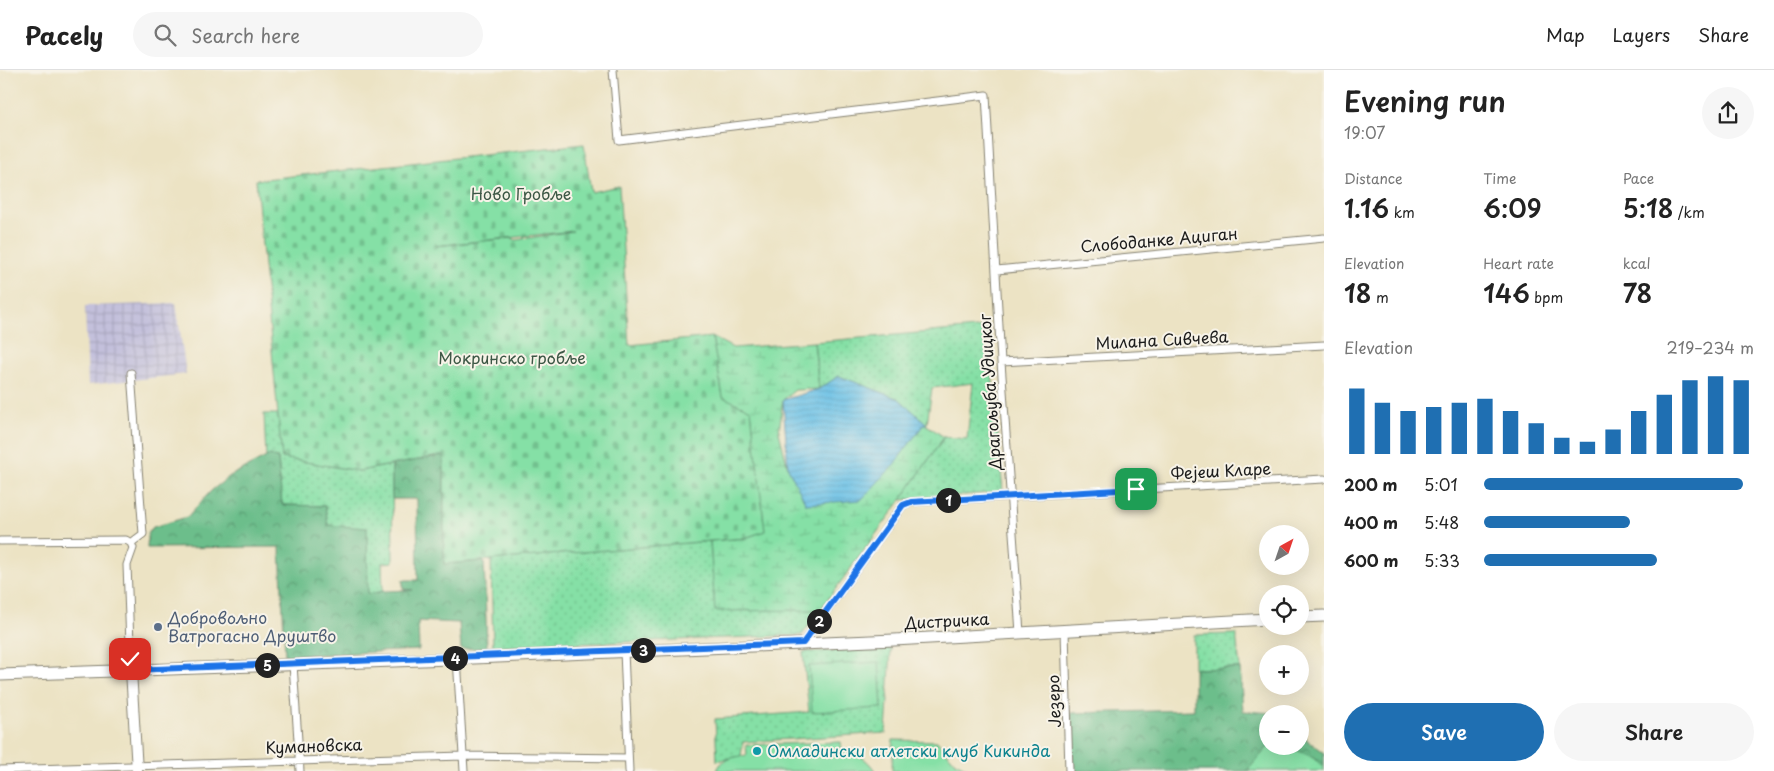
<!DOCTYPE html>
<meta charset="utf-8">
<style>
body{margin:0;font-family:"Playpen Sans",sans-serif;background:#f6f6f6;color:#222;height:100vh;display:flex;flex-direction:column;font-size:19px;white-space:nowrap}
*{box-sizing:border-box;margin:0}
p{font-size:16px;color:#767676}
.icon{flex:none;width:28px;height:28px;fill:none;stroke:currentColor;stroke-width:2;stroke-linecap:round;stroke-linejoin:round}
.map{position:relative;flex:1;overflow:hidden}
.panel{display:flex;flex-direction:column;background:#fff;width:450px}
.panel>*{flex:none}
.needle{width:32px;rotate:40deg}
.tools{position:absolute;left:1259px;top:455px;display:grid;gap:10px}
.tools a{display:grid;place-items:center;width:50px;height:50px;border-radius:50%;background:#fff;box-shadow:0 5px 20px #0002;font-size:25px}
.pin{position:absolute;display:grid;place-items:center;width:42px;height:42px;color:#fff;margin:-21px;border-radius:10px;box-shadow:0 2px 8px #0006}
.km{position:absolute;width:25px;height:25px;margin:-12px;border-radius:50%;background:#222;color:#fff;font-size:14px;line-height:25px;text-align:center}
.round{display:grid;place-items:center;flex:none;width:52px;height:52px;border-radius:26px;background:#f6f6f6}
.overview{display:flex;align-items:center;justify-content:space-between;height:85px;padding:0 20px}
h1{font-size:28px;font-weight:600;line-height:38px}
.metrics{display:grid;grid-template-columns:repeat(3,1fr);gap:8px;height:85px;padding:5px 20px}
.metrics div{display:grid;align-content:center}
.metrics b{font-size:25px;font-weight:600}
.metrics small{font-size:14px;font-weight:400}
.metrics p{font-size:14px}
.chart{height:140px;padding:10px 20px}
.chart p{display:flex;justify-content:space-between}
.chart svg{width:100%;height:90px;margin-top:5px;stroke:#1f6fb2;stroke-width:6}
.cta{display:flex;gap:10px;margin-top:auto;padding:10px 20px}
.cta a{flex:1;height:58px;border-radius:30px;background:#1f6fb2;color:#fff;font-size:20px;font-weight:600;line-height:58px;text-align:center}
.cta a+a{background:#f6f6f6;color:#222}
ul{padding:0 20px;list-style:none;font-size:16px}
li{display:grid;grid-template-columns:80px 60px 1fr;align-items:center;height:38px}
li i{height:12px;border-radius:6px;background:#1f6fb2}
header{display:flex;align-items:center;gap:30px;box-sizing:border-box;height:70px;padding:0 25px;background:#fff;border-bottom:1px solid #e0e0e0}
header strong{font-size:24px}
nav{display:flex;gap:28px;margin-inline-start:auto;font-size:18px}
.search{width:350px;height:45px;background:#f6f6f6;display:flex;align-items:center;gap:12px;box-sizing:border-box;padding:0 18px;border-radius:28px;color:#767676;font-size:19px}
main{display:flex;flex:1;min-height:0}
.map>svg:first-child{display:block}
</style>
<header>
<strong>Pacely</strong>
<div class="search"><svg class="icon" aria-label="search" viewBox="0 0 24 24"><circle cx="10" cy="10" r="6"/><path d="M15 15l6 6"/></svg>Search here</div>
<nav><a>Map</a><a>Layers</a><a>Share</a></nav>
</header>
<main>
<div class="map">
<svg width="1324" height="701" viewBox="0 0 1324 701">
<defs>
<pattern id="industrial-grid" width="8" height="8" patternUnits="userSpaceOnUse" patternTransform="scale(1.25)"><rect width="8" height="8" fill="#c3c0db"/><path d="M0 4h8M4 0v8" fill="none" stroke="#a7a4bb"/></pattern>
<pattern id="grass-dots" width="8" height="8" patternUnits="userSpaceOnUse" patternTransform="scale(1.25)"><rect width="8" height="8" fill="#85e0a6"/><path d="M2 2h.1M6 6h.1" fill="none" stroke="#72c08e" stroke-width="1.8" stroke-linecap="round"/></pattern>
<pattern id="forest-crowns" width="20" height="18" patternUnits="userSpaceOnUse" patternTransform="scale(1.25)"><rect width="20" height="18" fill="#6cbe8b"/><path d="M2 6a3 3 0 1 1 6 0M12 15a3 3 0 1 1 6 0" fill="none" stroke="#589a71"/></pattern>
<pattern id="wetland-marsh" width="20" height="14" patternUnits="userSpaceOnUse" patternTransform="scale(1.25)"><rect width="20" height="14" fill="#85e0a6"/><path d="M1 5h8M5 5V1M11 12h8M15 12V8" fill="none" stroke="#72c08e"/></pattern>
<pattern id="cemetery-stones" width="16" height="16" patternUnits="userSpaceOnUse" patternTransform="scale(1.25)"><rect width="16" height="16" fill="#85e0a6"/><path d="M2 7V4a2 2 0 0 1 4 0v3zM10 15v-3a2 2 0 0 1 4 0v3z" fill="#72c08e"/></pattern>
<pattern id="water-rules" width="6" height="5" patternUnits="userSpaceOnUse" patternTransform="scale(1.25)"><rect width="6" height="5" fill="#68c0e6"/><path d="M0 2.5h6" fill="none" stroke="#5aa4c5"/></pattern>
</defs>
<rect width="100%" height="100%" fill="#f7f3e8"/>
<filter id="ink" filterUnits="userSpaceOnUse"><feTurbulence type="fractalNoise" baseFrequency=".02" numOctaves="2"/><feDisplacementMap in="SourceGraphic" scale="10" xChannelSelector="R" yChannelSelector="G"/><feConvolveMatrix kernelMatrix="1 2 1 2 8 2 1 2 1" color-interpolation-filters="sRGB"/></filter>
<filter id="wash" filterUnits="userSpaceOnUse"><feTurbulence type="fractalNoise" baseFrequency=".0096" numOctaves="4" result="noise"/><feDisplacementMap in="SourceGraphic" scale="20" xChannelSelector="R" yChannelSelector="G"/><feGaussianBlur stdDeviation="1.12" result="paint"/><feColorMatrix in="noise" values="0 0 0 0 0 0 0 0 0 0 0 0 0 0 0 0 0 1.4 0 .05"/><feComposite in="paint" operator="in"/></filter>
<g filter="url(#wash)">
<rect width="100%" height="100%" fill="#ece3c4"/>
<path fill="url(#industrial-grid)" d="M176 233 186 304 88 315 85 236Z"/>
<path fill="url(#grass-dots)" stroke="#507e61" d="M988 257 1003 422 901 430 944 367 967 369 973 313 932 318 927 354 899 329 839 306 819 319 814 272Z
M264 344H278L282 388 359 401 392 395 393 492 382 493 383 521 368 525 327 455 325 436 282 435 278 389 271 385 266 388Z
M710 471 715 538 820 540 802 565 493 577 491 490Z
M1236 564 1240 598 1194 599V565Z
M891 578 886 663 743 672 741 686 717 691 715 649 809 642 803 582Z"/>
<path fill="url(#forest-crowns)" stroke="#446d54" d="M270 385 278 389 282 435 325 436 328 455 367 458 368 524 383 521 413 520 403 519V510H418L417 429H392V395L444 385V494L484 491 487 578 461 579 459 553 418 551 419 580 285 586 280 477 147 478 148 463 153 457 187 447 211 421 230 406Z
M1240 598 1243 641 1289 644H1268V676H1300V649L1307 670 1324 683V697L1316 689 1268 677 1247 701H1073L1071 643 1194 640V599Z"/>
<path fill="url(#wetland-marsh)" stroke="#507e61" d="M712 267 733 278 814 272 819 319 795 320 783 330 779 362 788 398 892 397 924 353 944 367 901 430 820 540 715 541 710 471 745 468 764 461 751 340 723 328Z"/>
<path fill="url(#cemetery-stones)" stroke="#507e61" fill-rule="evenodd" d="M584 74 591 122 619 116 629 275 712 267 723 327 751 340 765 461 745 468 444 494V385L359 401 282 388 256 110ZM573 161 516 170 512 168 435 176Z"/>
<path fill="#85e0a6" stroke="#507e61" d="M879 592 882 638 812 642 809 596Z
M893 670 937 671 955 692 974 701H892Z
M841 672 842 681C855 681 868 689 875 701H717C720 688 735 687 747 685L746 675Z
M1268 677C1290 677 1308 681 1324 697V701H1247Z"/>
<path fill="url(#water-rules)" stroke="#426e81" d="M839 306 899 329 927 354H924L892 397 861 430 806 434 788 398 783 330 819 319Z"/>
</g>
<g filter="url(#ink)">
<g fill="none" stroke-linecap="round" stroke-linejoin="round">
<defs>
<path id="street" d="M613 0 619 70 986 25 1001 292 1020 563
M997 200 1324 168
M1001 292 1324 275
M0 471 126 470 131 473
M131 473 143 464 131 303
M1065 561 1069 701
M803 573 903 435 911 432 1324 409
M624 581 629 701
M457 588 464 701
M293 594 300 701
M131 600 127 495 133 478 131 473
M0 700 463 686 628 688"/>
<path id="secondary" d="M131 600 137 701"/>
<path id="primary" d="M1300 547 1324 546
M0 605 450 589 894 570 1268 549"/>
</defs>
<use href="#street" stroke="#848070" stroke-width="9"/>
<use href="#secondary" stroke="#848070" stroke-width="12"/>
<use href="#primary" stroke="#848070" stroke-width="13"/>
<use href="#street" stroke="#fff" stroke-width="7"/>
<use href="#secondary" stroke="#fff" stroke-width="10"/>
<use href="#primary" stroke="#fff" stroke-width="11"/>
</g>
</g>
<g fill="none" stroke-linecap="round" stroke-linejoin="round" filter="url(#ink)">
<defs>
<path id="route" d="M130 589 131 600 803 573 903 435 911 432 1136 419"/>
</defs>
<use href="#route" stroke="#fff" stroke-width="10"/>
<use href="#route" stroke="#1a73e8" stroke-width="6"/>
</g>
<circle fill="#5c6f8a" stroke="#f7f3e8" stroke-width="2" cx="158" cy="557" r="5"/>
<circle fill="#0f9aa8" stroke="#f7f3e8" stroke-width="2" cx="757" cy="681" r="5"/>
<g text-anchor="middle" stroke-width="4" stroke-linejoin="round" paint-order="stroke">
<g font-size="16" fill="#3c5745" stroke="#f7f3e8">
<text x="521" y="130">Ново Гробље</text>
<text x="512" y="294">Мокринско гробље</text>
</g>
<g font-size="16" fill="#1c1c1c" stroke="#f7f3e8">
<text transform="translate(1159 170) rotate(-5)" y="6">Слободанке Ациган</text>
<text transform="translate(1162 270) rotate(-3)" y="6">Милана Сивчева</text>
<text transform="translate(990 322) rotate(-94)" y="6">Драгољуба Удицког</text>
<text transform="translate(1221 401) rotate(-3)" y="6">Фејеш Кларе</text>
<text transform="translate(947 551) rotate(-3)" y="6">Дистричка</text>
<text transform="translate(1054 631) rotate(-92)" y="6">Језеро</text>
<text transform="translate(314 676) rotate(-2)" y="6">Кумановска</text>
</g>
<g font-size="16" fill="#4e5e75" stroke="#f7f3e8" text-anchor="start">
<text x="168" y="554">Добровољно<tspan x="168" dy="18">Ватрогасно Друштво</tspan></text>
</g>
<g font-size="16" fill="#0d838f" stroke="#f7f3e8" text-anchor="start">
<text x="767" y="687">Омладински атлетски клуб Кикинда</text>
</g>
</g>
</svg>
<div class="tools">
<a><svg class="needle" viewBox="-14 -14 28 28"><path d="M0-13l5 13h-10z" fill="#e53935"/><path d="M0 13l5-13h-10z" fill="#767676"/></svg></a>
<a><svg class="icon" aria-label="locate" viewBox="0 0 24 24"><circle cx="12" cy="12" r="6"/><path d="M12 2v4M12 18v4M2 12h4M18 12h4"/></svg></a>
<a>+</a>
<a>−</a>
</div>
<div class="pin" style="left:1136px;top:419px;background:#1e9e55"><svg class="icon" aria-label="arrive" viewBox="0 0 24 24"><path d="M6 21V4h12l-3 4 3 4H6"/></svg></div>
<div class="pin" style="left:130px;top:589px;background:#d93025"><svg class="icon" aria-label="check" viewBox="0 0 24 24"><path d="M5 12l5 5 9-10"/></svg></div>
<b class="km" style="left:948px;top:430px">1</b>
<b class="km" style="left:819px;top:551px">2</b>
<b class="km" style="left:643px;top:580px">3</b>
<b class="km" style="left:455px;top:588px">4</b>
<b class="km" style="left:267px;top:595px">5</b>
</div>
<section class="panel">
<div class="overview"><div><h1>Evening run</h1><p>19:07</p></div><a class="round"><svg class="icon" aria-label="share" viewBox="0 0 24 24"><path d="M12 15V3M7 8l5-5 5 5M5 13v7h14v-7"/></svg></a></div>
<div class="metrics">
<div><p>Distance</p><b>1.16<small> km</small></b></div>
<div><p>Time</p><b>6:09</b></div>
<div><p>Pace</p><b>5:18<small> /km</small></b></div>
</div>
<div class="metrics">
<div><p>Elevation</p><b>18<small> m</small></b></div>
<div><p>Heart rate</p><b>146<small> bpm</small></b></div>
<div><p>kcal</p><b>78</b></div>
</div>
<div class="chart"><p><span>Elevation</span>219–234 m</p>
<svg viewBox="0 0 160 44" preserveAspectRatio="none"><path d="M5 44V12M15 44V19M25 44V23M35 44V21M45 44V19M55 44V17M65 44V23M75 44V29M85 44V36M95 44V38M105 44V32M115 44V23M125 44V15M135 44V8M145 44V6M155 44V8"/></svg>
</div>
<ul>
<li><b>200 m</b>5:01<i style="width:96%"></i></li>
<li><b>400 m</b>5:48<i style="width:54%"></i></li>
<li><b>600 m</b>5:33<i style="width:64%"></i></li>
</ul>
<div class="cta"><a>Save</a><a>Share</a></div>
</section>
</main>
